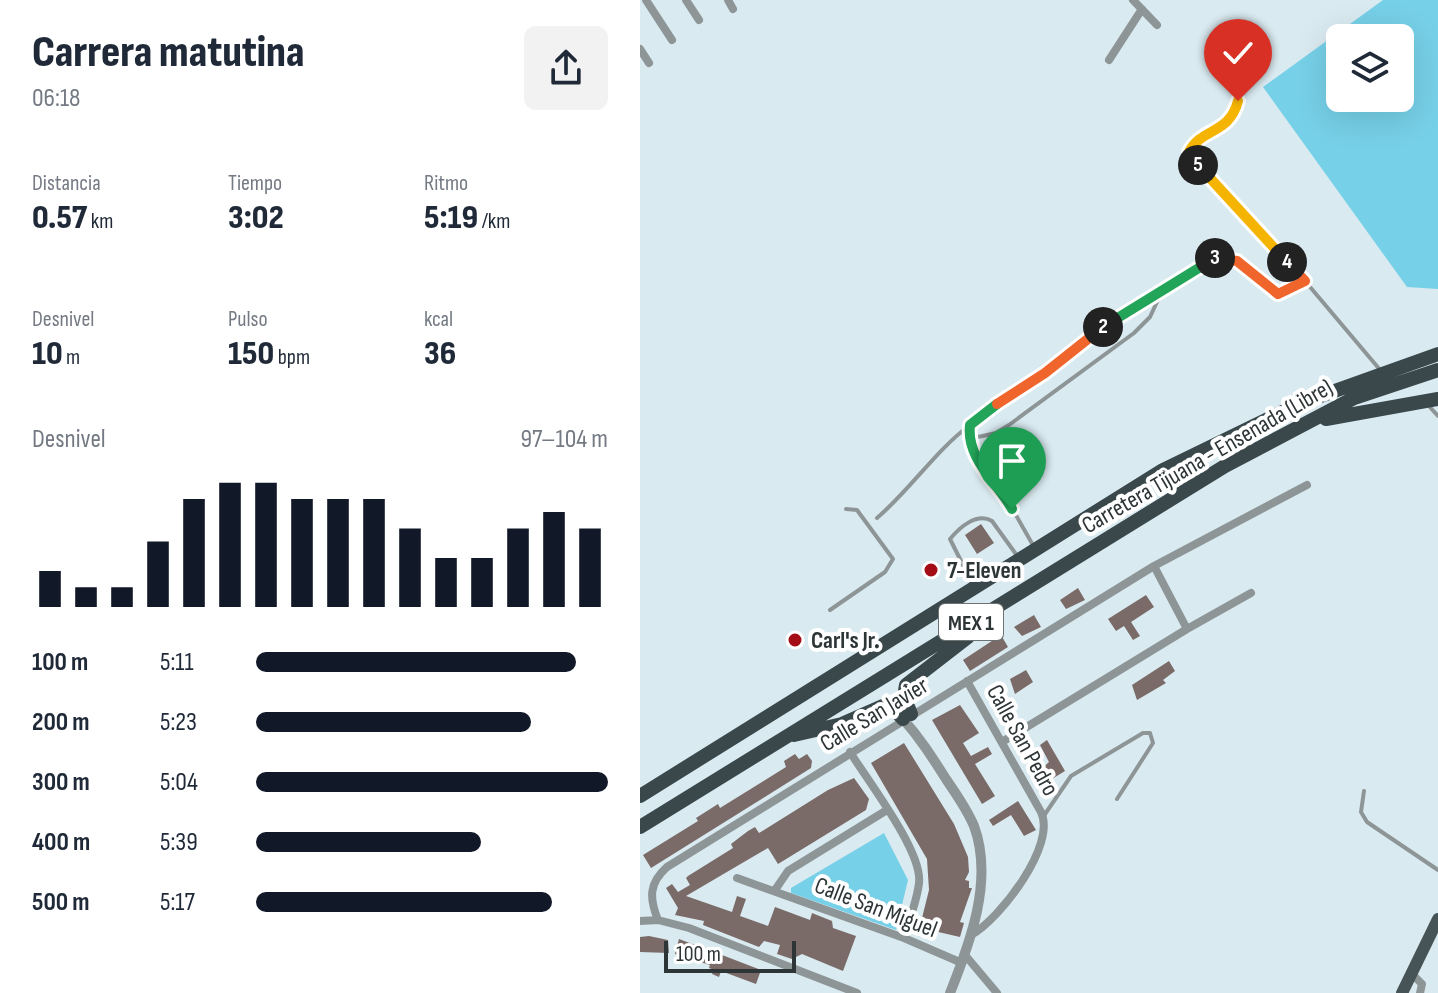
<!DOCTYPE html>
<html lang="es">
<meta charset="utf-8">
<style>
body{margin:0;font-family:"Sofia Sans Condensed",sans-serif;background:#f2f2f3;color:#1f2937;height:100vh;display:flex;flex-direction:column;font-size:30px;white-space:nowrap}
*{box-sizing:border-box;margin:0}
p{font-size:26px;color:#747a83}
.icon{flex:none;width:44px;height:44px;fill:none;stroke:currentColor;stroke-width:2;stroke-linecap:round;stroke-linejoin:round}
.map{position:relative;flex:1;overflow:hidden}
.drawer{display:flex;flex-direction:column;background:#fff;width:640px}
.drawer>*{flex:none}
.fabs{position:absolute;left:686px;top:24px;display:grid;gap:16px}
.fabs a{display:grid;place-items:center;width:88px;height:88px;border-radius:12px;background:#fff;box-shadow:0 8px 32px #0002;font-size:40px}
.scale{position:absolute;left:24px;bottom:20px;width:132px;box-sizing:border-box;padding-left:8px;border:4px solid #2e3537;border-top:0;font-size:22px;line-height:28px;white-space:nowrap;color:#2e3537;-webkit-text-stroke:6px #fff;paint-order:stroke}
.pin{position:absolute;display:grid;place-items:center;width:68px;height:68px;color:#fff;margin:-82px -34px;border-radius:50% 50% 50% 0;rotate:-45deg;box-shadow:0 0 8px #0007}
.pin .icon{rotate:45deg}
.km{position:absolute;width:40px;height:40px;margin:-20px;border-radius:50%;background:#222;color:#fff;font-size:22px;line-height:40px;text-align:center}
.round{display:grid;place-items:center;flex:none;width:84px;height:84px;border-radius:12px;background:#f2f2f3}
.head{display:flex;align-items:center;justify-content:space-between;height:136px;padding:0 32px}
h1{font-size:44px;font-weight:800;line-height:60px}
.metrics{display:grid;grid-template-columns:repeat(3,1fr);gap:12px;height:136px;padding:8px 32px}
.metrics div{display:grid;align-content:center}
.metrics b{font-size:34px;font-weight:800}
.metrics small{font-size:22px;font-weight:400}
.metrics p{font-size:22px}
.chart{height:224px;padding:16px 32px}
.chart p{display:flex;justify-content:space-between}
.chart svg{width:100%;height:144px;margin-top:8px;stroke:#111827;stroke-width:6}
ul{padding:0 32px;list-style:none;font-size:26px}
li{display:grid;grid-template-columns:128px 96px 1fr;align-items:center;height:60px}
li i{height:20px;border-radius:10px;background:#111827}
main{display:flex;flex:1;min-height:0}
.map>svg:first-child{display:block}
</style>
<main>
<section class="drawer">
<div class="head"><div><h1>Carrera matutina</h1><p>06:18</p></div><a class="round"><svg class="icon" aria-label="share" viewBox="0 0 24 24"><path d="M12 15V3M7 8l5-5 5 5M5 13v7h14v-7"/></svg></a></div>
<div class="metrics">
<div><p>Distancia</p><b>0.57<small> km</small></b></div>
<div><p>Tiempo</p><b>3:02</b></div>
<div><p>Ritmo</p><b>5:19<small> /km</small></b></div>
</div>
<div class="metrics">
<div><p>Desnivel</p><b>10<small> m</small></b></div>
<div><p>Pulso</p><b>150<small> bpm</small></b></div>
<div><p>kcal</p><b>36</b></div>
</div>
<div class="chart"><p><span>Desnivel</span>97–104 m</p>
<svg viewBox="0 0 160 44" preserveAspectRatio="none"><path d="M5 44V33M15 44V38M25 44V38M35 44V24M45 44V11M55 44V6M65 44V6M75 44V11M85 44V11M95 44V11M105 44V20M115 44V29M125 44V29M135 44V20M145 44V15M155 44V20"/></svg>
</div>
<ul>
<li><b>100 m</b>5:11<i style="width:91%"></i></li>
<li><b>200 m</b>5:23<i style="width:78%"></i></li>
<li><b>300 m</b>5:04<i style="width:100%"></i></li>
<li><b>400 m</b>5:39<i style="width:64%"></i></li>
<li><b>500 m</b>5:17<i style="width:84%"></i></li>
</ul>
</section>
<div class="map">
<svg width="798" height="993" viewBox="0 0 798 993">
<rect width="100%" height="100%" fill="#d9eaf0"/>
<path fill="#76d0e8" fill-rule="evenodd" d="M743 0H798V289L767 287 623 87ZM760 38V98H700V38Z
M244 833 268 880 256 930 151 893V888Z"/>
<path fill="#7a6a68" d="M341 524 354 543 337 554 325 535Z
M438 588 445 600 426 609 420 600Z
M506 595 514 607 491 622 500 636 493 640 484 626 476 631 468 619Z
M394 615 401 627 382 636 374 627Z
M361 635 368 647 330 671 323 660Z
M529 661 535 671 523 680 526 683 497 700 492 685Z
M386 670 393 682 375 694 370 679Z
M320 705 339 733 323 743 331 756 348 747 352 754 335 764 355 796 342 804 292 720Z
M407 740 425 771 407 782 397 773 409 762 400 745Z
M264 743 314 824 328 857 329 872 325 880 329 881V888H332L320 922 324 923 320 937 294 931 293 935 279 930 289 890 287 859 231 763Z
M155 754 159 759 167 754 172 761 171 768 11 868 3 855 58 821 56 818 78 804 80 808 146 767 144 761Z
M214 778 229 799 226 810 138 864 128 848 46 896 92 912 97 896 106 899 100 916 128 926 135 907 170 920 172 913 192 921 193 928 216 936 203 971 162 954 152 959 137 954 140 945 124 941 119 947 63 925 64 921 35 915 38 908 26 888 32 884 38 892 50 885 46 878 48 876 93 848 91 844 108 831 115 827 119 833 188 790Z
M378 801 396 830 384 836 371 815 353 826 349 820Z
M9 936 28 940 29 953 0 952V937Z
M39 939 63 948 60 955 73 960 75 956 82 955 121 970 116 984 81 971 79 977 72 974 74 970 69 968 70 965 35 954Z"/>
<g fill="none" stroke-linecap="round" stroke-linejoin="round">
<path stroke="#8e9597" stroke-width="4" d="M599 84C593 145 568 118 549 152L665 281
M787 404 798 416
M329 439 356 433 369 425 494 333 510 317 522 291
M237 518C271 489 295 451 330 425
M394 547 364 494 335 456 329 439 330 425 486 310 570 259C602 253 613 280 638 294L665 281 741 371
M333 585 310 539C320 527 337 512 352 521L378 557
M190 610 245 572 253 559 217 510 206 509
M724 791 721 812 727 822 798 870
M403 817 431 776 503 733H510L513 743 477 799"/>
<path stroke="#8e9597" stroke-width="8" d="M6 0 32 40
M46 0 59 20
M88 0 93 9
M493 0 517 25
M0 49 9 63
M469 60 502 9
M547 629 611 593
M327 681 401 812C417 845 360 919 331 935
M362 742 547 629 514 566
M210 752C228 781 283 852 279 883 277 901 269 920 264 938
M97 878 264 938 322 963
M135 890 148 871 247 810
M18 920C9 898 9 883 27 867L514 566 667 485
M0 921 18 920 49 928 217 993
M325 955 357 993
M772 974 782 984 780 993"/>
<path stroke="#8e9597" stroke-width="10" d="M263 719C280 738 292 757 306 779 316 794 327 809 334 826 354 880 330 943 310 993"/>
<path stroke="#465357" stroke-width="12" d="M762 993 798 919"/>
<path stroke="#3a484c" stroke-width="14" d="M686 419 798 399
M271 714 264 697 266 685 328 637 336 619
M154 735 202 724 243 706 254 709 263 719
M0 796 523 470 661 403 798 354
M0 827 585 466 714 398 798 370"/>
</g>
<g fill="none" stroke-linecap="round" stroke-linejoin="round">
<defs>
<path id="split-1" d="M357 404 330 425C326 459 357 482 372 509"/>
<path id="split-2" d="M357 404 405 373 463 327"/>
<path id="split-3" d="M463 327 575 258"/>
<path id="split-4" d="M575 258 597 261 638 294 665 281 647 262"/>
<path id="split-5" d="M558 165 647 262"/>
<path id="split-6" d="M558 165 549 152C562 127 589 135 598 101"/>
</defs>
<use href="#split-1" stroke="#fff" stroke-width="16"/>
<use href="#split-2" stroke="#fff" stroke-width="16"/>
<use href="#split-3" stroke="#fff" stroke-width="16"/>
<use href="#split-4" stroke="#fff" stroke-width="16"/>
<use href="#split-5" stroke="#fff" stroke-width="16"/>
<use href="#split-6" stroke="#fff" stroke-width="16"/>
<use href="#split-1" stroke="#22a559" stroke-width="10"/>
<use href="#split-2" stroke="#f0652b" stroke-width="10"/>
<use href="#split-3" stroke="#22a559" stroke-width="10"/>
<use href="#split-4" stroke="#f0652b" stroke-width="10"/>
<use href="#split-5" stroke="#f5b400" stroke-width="10"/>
<use href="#split-6" stroke="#f5b400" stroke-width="10"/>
</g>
<g fill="#a40c16" stroke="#fff" stroke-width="3">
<circle cx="291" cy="570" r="8"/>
<circle cx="155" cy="640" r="8"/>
</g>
<g text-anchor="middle" stroke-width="8" stroke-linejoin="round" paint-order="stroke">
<rect fill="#fff" stroke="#6d7273" stroke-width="2" x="299" y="604" width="64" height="36" rx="6"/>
<g font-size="22" font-weight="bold" fill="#2e3537">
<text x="331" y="630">MEX 1</text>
</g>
<g font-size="24" fill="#2e3537" stroke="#fff">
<text transform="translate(567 456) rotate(-30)" y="8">Carretera Tijuana - Ensenada (Libre)</text>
<text transform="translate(234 714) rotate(-31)" y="8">Calle San Javier</text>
<text transform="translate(383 740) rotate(61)" y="8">Calle San Pedro</text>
<text transform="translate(236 907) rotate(21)" y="8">Calle San Miguel</text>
</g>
<g font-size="24" font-weight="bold" fill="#2e3537" stroke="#fff" text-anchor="start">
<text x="307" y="578">7-Eleven</text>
<text x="171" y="648">Carl's Jr.</text>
</g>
</g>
</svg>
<div class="fabs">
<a><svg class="icon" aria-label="layers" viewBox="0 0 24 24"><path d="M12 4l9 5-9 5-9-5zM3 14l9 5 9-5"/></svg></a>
</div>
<div class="scale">100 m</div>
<div class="pin" style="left:372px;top:509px;background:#1e9e55"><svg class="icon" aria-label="arrive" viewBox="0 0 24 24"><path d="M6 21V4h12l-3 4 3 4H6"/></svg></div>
<div class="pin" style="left:598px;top:101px;background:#d93025"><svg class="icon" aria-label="check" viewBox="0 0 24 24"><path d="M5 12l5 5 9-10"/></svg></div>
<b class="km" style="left:463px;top:327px">2</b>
<b class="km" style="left:575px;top:258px">3</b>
<b class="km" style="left:647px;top:262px">4</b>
<b class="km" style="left:558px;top:165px">5</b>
</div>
</main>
